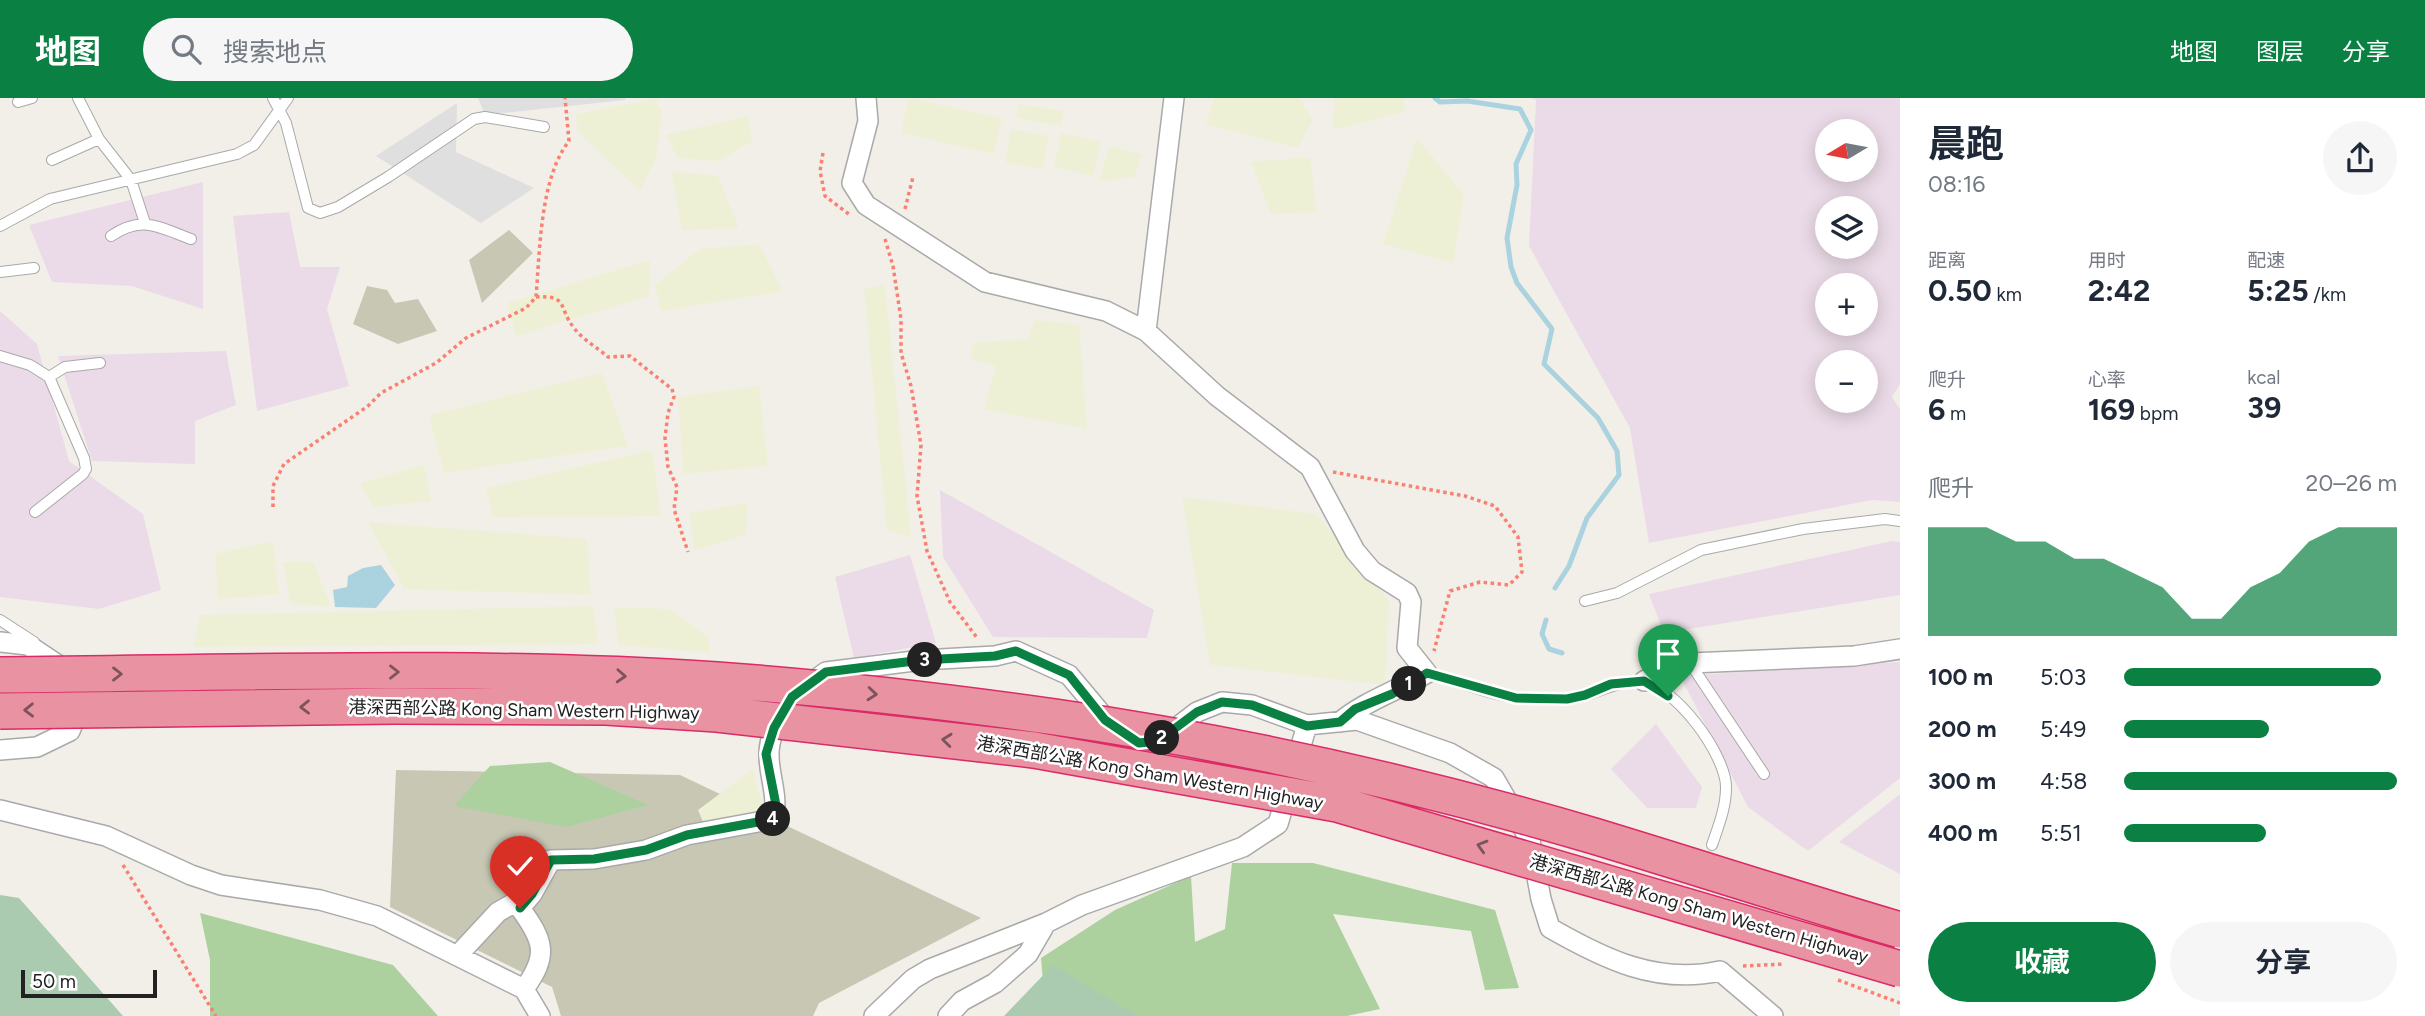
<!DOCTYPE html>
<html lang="zh">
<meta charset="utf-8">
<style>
body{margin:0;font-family:Figtree,"Noto Sans SC",sans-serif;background:#f6f6f7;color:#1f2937;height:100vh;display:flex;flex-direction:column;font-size:26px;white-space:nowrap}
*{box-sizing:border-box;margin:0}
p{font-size:23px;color:#747a83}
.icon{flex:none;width:38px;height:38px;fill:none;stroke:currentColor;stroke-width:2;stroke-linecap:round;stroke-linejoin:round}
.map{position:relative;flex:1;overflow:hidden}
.details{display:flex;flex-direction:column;background:#fff;width:525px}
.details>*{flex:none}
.needle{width:46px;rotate:260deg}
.tools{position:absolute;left:1815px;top:21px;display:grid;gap:14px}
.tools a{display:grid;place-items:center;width:63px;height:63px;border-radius:50%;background:#fff;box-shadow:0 4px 18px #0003;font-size:35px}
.scale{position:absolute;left:21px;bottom:18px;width:136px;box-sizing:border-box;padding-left:7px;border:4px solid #222;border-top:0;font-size:19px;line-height:24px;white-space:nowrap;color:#222;-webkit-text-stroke:5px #fff;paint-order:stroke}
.pin{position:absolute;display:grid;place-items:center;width:60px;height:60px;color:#fff;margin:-72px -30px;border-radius:50% 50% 50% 0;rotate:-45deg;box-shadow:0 0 7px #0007}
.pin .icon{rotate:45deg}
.km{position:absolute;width:35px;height:35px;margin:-18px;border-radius:50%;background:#222;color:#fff;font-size:19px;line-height:35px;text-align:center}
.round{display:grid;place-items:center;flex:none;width:74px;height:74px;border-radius:37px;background:#f6f6f7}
.headline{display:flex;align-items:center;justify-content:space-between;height:119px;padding:0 28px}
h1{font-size:38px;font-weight:700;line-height:52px}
.stats{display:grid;grid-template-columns:repeat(3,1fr);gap:10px;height:119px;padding:7px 28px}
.stats div{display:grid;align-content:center}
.stats b{font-size:30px;font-weight:700}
.stats small{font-size:19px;font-weight:400}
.stats p{font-size:19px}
.chart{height:196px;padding:14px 28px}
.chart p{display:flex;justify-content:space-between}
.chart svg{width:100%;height:126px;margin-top:7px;fill:#0b8043;opacity:.7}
.cta{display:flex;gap:14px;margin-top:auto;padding:14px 28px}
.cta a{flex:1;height:80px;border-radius:42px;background:#0b8043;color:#fff;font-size:28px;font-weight:700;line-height:80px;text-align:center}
.cta a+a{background:#f6f6f7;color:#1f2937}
ul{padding:0 28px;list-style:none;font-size:23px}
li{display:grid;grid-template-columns:112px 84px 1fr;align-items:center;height:52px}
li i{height:18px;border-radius:9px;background:#0b8043}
header{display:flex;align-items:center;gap:42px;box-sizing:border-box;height:98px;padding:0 35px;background:#0b8043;color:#fff}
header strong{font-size:33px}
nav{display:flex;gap:38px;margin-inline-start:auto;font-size:24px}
.search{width:490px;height:63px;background:#f6f6f7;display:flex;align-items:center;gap:18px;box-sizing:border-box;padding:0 24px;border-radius:38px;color:#747a83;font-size:26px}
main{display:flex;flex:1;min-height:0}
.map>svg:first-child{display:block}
</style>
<header>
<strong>地图</strong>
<div class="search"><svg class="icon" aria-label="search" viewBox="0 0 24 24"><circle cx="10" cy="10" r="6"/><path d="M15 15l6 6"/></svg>搜索地点</div>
<nav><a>地图</a><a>图层</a><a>分享</a></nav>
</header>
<main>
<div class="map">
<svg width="1900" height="918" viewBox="0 0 1900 918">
<rect width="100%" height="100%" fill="#f2efe9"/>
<path fill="#e0dfdf" d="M478 0H625V2L485 17Z
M457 5 456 54 534 90 481 125 376 58Z"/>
<path fill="#ebdbe8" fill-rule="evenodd" d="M1531 0H1900V286L1892 299 1900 311V404L1872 402 1649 445 1630 330 1529 148 1536 2ZM1827 33H1866V72H1827ZM1827 110H1866V149H1827ZM1866 187V226H1827V187ZM1827 264H1866V303H1827Z
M203 84V211L132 188 52 184 29 127Z
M289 114 300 169H340L327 211 349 288 257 313 233 118Z
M0 213 37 246 69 363 143 416 161 492 99 511 0 499Z
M226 253 236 307 195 323V366L92 363 58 258Z
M940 392 1154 512 1147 540 993 539 943 459Z
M1892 443 1900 444V497L1664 535 1649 496Z
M910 457 936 545 854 560 835 479Z
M1900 564V680L1808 753 1748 709 1680 578Z
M1656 626 1702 689 1696 710H1647L1611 671Z
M1900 696V776L1839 744Z"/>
<path fill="#c7c7b4" d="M509 132 533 155 482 205 469 162Z
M367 188 387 192 395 205 418 201 437 233 398 246 353 226Z
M396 672 680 677 981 820 819 905 813 918H561L552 889 390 809Z"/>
<path fill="#eef0d5" d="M908 0 1002 20 994 56 901 35Z
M1214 0H1299L1313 23 1297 50 1206 26Z
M1335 0H1404L1405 14 1333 32Z
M656 1 662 14 656 60 640 93 577 33 576 16Z
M1019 6 1064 13 1061 28 1016 20Z
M748 18 752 43 718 63 677 60 666 37Z
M1011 31 1049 38 1043 71 1005 64Z
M1061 35 1101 44 1093 78 1054 69Z
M1417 40 1464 97 1453 165 1383 146Z
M1109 48 1142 56 1134 79 1100 83Z
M1310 59 1317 114 1271 116 1251 64Z
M671 73 718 78 739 130 682 132Z
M759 146 783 193 661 213 655 187 700 151Z
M650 162 649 198 516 238 507 205Z
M885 187 911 438 887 433 864 190Z
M1034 222 1079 227 1087 331 984 311 996 268 971 261 973 245 1028 241Z
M602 275 628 348 444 375 429 317Z
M759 288 768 368 683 376 678 299Z
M652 352 661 418 493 419 486 390Z
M424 367 431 403 374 409 360 385Z
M1182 399 1316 416 1389 503 1385 587 1210 567Z
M747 405 746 437 694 452 689 415Z
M368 424 587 441 591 497 404 491Z
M273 443 279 496 218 501 215 456Z
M283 464H313L331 508 290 506Z
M593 508 599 546 193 549 200 517Z
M614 509 669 511 707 538 711 555 618 547Z
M753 671 764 715 704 726 698 712Z"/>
<path fill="#add19e" d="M550 664 648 707 566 729 454 708 490 668Z
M1232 765H1313L1495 812 1519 890 1485 892 1471 833 1333 816 1380 911 1347 918H1042L1044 896 1041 860 1115 812 1191 778 1195 844 1225 831Z
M200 815 393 867 438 918H210V862Z"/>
<path fill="#aacbaf" d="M0 797 19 800 123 918H0Z
M1053 867 1138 918H1004Z"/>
<path fill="#aad3df" d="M381 467 395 487 376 510 335 509 333 492 347 489 348 478 363 470Z"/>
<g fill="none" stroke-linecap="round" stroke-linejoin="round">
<path stroke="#aad3df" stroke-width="5" d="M1435 0 1440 4 1467 3 1520 11 1531 32 1516 66 1517 87 1507 140 1511 169 1517 185 1552 231 1544 266 1598 320 1617 353 1619 377 1587 420 1569 468 1555 490
M1546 522 1542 536 1549 551 1562 555"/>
<defs>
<path id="service" d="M78 0 99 41 131 82 145 125
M273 0 286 25 308 110 320 115 338 109 388 79 474 21 485 19 544 29
M18 4 32 0
M52 62 99 41
M0 128 50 101 237 56 254 47 288 0
M111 138C142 117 158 129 191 141
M0 174 34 170
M0 258 30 267 49 279 84 360 86 371 83 376 35 414
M49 279 65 269 100 265
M1585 503 1617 495 1701 452 1803 431 1885 421 1900 423
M0 522 34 544
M1690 565 1764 676
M1427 575C1455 582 1492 598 1520 600 1541 601 1564 603 1584 598 1604 592 1618 583 1640 584 1674 585 1727 658 1726 690 1726 710 1718 729 1712 747"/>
<path id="minor" d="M866 0 868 23 852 85 866 107 985 184 1106 213 1146 233 1217 298 1310 369 1355 453 1372 473 1407 495 1411 504 1407 550 1427 575C1399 592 1365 603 1340 624
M1146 233 1174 0
M0 544 28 547 70 575 79 610 70 633 37 649 0 652
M1644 583 1664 572 1690 565 1854 558 1900 551
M807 588 826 574 922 562 995 558 1016 553 1069 577 1110 626
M1167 637 1197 614 1222 604 1252 607 1307 627 1357 622 1450 655 1494 680 1530 742 1541 801 1550 830C1604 861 1657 887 1720 873L1773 918
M0 712 106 738 191 777 221 787 320 802 377 818 524 891C549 857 544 843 520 810L532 796 551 762 594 761 646 752 687 737 774 721C780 680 755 662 781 618
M458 857 498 814 512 806 520 810
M524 891 540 918
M874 918 913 881 930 871 1046 825
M948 918 962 903 995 885 1028 856 1046 825 1082 807 1243 749 1278 726 1307 627"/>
</defs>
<use href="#service" stroke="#a9a9a9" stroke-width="12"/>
<use href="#minor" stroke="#a9a9a9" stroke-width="22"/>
<path stroke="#fa8072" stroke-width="3.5" stroke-dasharray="3.5 3.5" stroke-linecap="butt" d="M823 55 820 73 825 98 850 117
M905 111 913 79
M885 141 893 168 901 221V255L911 288 921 347 917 398 927 453 950 504 978 541
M536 199C569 197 558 210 574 230 582 241 598 250 608 259L630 258 672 291 674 299 668 315 665 340 668 369 677 389 674 411 688 454
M1333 374 1465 398 1495 408 1518 439 1522 474 1509 487 1480 484 1450 493 1434 553
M273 409V388L284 366 368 308 381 295 436 265 466 240 526 210 536 199C540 152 540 80 569 43L565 0
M123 767 216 918
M1743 868 1784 866
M1838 882 1900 905"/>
<use href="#service" stroke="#fff" stroke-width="10"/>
<use href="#minor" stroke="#fff" stroke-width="19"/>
<defs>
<path id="motorway-bridge" d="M0 577C239 575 479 566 717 582 830 590 943 603 1055 619 1237 645 1418 686 1594 738 1696 769 1798 802 1900 832
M0 613 395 608 606 609 717 616 1034 652 1337 706 1900 871"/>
</defs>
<use href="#motorway-bridge" stroke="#dc2a67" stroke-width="38" stroke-linecap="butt"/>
<use href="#motorway-bridge" stroke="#e892a2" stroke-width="35"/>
</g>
<defs><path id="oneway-chevron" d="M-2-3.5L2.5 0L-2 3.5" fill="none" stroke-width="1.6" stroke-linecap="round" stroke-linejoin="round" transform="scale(1.75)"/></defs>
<g stroke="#7b545c">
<use href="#oneway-chevron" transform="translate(394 574)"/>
<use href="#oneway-chevron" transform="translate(117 576)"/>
<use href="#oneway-chevron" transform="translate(621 578) rotate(3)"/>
<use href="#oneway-chevron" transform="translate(872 596) rotate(5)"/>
<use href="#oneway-chevron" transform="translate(305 609) rotate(179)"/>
<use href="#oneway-chevron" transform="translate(29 612) rotate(179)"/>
<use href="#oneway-chevron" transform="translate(947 642) rotate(-174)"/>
<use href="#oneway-chevron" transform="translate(1482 748) rotate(-164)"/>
</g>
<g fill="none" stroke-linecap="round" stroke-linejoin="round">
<defs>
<path id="route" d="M520 810 532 796 551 762 594 761 646 752 687 737 774 721 776 707 766 656 774 630 792 599 826 574 922 562 995 558 1016 553 1069 577 1105 622 1139 645 1158 643 1197 614 1222 604 1252 607 1307 628 1340 624 1355 611 1392 596 1427 575 1516 600 1567 601 1585 597 1611 586 1644 583 1668 598"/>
</defs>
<use href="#route" stroke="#fff" stroke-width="14"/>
<use href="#route" stroke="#0b8043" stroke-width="9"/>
</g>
<g text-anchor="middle" stroke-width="5" stroke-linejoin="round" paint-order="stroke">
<g font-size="18" fill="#222" stroke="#fff">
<text transform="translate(524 612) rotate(1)" y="6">港深西部公路 Kong Sham Western Highway</text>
<text transform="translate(1150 675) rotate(10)" y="6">港深西部公路 Kong Sham Western Highway</text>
<text transform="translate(1699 811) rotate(16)" y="6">港深西部公路 Kong Sham Western Highway</text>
</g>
</g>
</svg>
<div class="tools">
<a><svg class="needle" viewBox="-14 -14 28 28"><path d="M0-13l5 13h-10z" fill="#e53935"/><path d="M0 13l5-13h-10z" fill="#747a83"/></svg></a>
<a><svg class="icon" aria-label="layers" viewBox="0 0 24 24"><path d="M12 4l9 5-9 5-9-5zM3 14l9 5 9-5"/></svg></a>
<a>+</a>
<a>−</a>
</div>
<div class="scale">50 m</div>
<div class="pin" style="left:1668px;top:598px;background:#1e9e55"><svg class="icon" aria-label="arrive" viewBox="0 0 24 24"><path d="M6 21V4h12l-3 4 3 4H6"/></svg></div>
<div class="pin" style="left:520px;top:810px;background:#d93025"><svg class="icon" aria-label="check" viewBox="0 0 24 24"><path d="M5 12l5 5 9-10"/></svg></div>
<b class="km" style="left:1409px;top:586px">1</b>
<b class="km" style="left:1162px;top:640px">2</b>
<b class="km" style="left:925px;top:562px">3</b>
<b class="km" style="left:773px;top:721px">4</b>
</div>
<section class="details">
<div class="headline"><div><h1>晨跑</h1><p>08:16</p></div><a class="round"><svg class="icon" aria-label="share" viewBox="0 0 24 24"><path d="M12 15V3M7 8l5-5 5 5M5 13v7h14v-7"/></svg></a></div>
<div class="stats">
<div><p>距离</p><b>0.50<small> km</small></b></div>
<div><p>用时</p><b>2:42</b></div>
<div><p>配速</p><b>5:25<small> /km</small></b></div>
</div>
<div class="stats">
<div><p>爬升</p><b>6<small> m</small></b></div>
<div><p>心率</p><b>169<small> bpm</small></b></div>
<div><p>kcal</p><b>39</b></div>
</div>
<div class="chart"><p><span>爬升</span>20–26 m</p>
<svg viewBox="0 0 160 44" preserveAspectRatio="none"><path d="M0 44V6L10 6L20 6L30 11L40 11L50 17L60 17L70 22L80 27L90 38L100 38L110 27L120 22L130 11L140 6L150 6L160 6V44z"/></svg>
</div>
<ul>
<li><b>100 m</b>5:03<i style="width:94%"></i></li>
<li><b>200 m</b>5:49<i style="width:53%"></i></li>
<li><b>300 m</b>4:58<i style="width:100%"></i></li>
<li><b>400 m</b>5:51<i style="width:52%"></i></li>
</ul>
<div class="cta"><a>收藏</a><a>分享</a></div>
</section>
</main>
